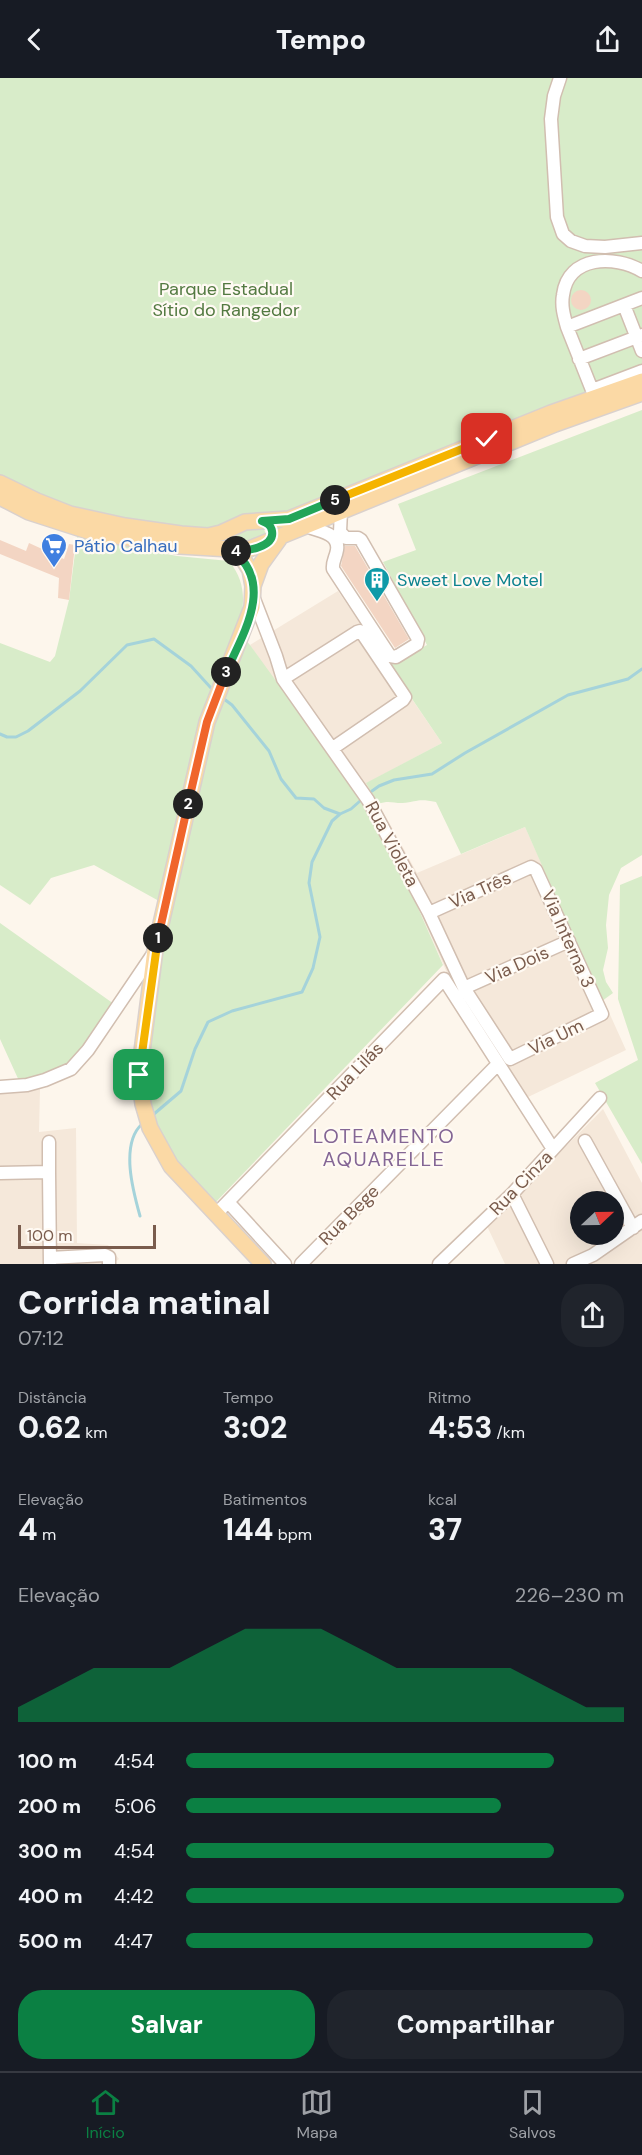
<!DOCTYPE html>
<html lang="pt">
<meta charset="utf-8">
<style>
body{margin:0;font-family:"DM Sans",sans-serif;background:#20242c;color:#f1f3f6;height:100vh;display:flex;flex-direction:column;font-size:22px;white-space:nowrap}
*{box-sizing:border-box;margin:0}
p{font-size:20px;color:#9ea1a6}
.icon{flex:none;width:33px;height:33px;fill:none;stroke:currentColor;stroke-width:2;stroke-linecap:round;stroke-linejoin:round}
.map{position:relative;height:1186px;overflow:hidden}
.details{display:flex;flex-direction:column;background:#171b24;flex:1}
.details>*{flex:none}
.needle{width:39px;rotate:68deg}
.buttons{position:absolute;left:570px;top:1113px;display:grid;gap:12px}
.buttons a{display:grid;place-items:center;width:54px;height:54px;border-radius:50%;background:#171b24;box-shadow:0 6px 24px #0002;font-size:30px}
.scale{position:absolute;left:18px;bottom:15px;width:138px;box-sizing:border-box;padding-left:6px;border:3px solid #7a5c4d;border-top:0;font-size:16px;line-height:21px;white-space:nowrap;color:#7a5c4d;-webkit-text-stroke:4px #fffaf3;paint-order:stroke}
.pin{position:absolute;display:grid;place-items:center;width:51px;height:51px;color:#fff;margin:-26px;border-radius:12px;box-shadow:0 3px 9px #0006}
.km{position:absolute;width:30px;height:30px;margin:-15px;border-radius:50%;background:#222;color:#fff;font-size:16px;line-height:30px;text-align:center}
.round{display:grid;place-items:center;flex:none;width:63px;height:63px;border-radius:24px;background:#20242c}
.head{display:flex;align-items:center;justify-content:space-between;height:102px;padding:0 18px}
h1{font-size:33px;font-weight:800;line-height:45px}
.figures{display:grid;grid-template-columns:repeat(3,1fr);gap:9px;height:102px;padding:6px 18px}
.figures div{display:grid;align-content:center}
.figures b{font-size:30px;font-weight:800}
.figures small{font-size:16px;font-weight:400}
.figures p{font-size:16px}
.chart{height:168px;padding:12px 18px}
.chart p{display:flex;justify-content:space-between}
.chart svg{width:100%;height:108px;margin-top:6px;fill:#0b8043;opacity:.7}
.action{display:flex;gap:12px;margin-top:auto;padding:12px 18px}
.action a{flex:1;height:69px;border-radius:24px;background:#0b8043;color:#fff;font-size:24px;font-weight:800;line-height:69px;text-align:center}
.action a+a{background:#20242c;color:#f1f3f6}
ul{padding:0 18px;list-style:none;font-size:20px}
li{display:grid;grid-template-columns:96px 72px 1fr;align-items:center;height:45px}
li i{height:15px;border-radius:8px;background:#0b8043}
header{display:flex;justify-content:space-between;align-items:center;height:78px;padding:0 18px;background:#171b24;font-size:27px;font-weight:800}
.tabs{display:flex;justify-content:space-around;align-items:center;height:84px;border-top:2px solid #363941;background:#171b24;font-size:16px;color:#9ea1a6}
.tabs a{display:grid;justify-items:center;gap:3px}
.tabs .current{color:#0b8043}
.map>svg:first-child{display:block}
</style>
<header><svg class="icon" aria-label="back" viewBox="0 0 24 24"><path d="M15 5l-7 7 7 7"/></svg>Tempo<svg class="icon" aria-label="share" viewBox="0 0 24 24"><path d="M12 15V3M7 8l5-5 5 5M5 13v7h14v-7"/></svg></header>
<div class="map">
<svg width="642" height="1186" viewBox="0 0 642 1186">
<rect width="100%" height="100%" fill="#fdf6ec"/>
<path fill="#f5e8da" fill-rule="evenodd" d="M338 513 442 665 367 705 417 795 525 749 626 972 526 1020 448 897 405 800 250 567Z
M40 1011 39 1054 76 1050 77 1165 108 1167 119 1181 113 1186H0V1015Z
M603 1031 642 1105V1184L639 1186H505L487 1148ZM580 1124H614V1156H580Z"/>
<path fill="#d8ecc9" d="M0 0H642V298L288 438 235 443 198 453 66 429 0 398Z
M642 332V777L621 790 609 817 606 847 608 870 603 892 606 904 613 915 602 923 525 749 461 776 436 724C417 720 418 724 402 725 392 725 389 722 378 726L366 705 442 665 389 587 427 567 383 484 416 472 398 426Z
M263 448 266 457 250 464 241 465 204 463Z
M77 459 177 478 229 483C247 505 245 527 238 553L250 567 355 712 405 800 443 887 213 1127 169 1075 153 1050 141 999 168 828 94 787 51 800 30 827 0 807V565L50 584 55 578 69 522Z
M642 798V1086L595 1005 638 982 618 921 620 807Z
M0 845 114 926 77 981 64 991 20 1005 0 961Z"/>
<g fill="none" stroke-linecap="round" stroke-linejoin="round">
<path stroke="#a5d3da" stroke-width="3" d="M224 621 232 627 269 673 281 701 296 720 314 721 324 730 340 736 351 731 360 723
M0 656 7 659H16L28 653 80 613 127 567 154 561 191 588 211 610
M372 713 379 708 394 702 432 696 465 675 568 617 628 601 642 591
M154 1036 181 1013 195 971 208 944 232 933 302 914 313 890 320 859 309 805 312 784 332 743 340 736
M140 1138C133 1113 120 1066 142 1046"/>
</g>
<path fill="#f3d5c3" d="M571 222a10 10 0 1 1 20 0a10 10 0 1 1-20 0Z
M0 462 26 473 29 465 64 481 69 466 75 467 69 522 58 520 59 500 0 476Z
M345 468H355L409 561 395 570 341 488Z"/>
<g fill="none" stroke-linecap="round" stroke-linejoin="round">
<defs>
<path id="minor" d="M560 0 554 18 551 41 557 139 563 156 571 163 585 168 605 169 642 165
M642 220 567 249 592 312 642 293
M624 227 642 273
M567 249C564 238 561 228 563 217 568 177 615 177 642 193
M579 281 642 257
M305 448C317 452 340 455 337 472 336 479 332 484 333 491L390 578 396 579 417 566 418 561 361 462 358 460H346L340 454 341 433
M254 521 276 578 283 601 368 722 429 835 464 910 510 981 602 936 536 792 531 789 429 835
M283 601 357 554 360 553 362 555 405 619 403 622 333 670
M464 910 569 863
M0 1009 27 1007 45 1002 71 991 88 972 153 876
M585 1063 633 1150
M49 1064V1094
M0 1095 49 1094 50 1186
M512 1116 547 1186
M228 1124 285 1186
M216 1136 444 901 553 1071
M50 1180 105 1177 109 1179V1186
M301 1186 498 986
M439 1186 512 1116 600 1020
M573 1186 593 1177 642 1143"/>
<path id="major" d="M0 405 37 423 70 436 125 448 181 456 208 458 221 455 245 444 289 441 551 335 642 303
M0 419 29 434 91 454 180 468 247 472 555 346 642 315
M233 473 243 481 250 492 253 508 252 529 207 644 155 872 139 997 143 1026 150 1050 171 1088 263 1186
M253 508 261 486 279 461"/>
</defs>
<use href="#minor" stroke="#d1beb0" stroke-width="15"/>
<use href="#major" stroke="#dad1cd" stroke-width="18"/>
<use href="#minor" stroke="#fff" stroke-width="12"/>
<use href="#major" stroke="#fbd9a5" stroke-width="15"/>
</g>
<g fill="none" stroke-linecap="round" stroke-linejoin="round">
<defs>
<path id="split-1" d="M139 997 158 860"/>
<path id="split-2" d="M158 860 188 726"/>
<path id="split-3" d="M188 726 207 644 226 594"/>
<path id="split-4" d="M226 594C243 556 275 506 233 473H236"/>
<path id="split-5" d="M236 473C247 473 275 469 272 453 271 447 267 445 262 443L289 441 335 422"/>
<path id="split-6" d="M335 422 487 361"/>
</defs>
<use href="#split-1" stroke="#fff" stroke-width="12"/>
<use href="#split-2" stroke="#fff" stroke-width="12"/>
<use href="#split-3" stroke="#fff" stroke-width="12"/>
<use href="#split-4" stroke="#fff" stroke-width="12"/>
<use href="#split-5" stroke="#fff" stroke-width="12"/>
<use href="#split-6" stroke="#fff" stroke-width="12"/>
<use href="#split-1" stroke="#f5b400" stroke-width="8"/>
<use href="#split-2" stroke="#f0652b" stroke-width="8"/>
<use href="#split-3" stroke="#f0652b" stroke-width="8"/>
<use href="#split-4" stroke="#22a559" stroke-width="8"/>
<use href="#split-5" stroke="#22a559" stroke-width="8"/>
<use href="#split-6" stroke="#f5b400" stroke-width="8"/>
</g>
<defs>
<symbol id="supermarket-pin" viewBox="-11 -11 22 30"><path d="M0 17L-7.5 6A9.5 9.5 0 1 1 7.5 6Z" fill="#3f7fe0" stroke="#fffaf3"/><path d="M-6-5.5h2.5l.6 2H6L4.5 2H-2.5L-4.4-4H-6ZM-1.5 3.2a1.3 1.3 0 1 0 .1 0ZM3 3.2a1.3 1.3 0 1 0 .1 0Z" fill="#fff"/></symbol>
<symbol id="building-pin" viewBox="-11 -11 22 30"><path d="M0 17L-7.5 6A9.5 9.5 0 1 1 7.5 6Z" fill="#0f9aa8" stroke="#fffaf3"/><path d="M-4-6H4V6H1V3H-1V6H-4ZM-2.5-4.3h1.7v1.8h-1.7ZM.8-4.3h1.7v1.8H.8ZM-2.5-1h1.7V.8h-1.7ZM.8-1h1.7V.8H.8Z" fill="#fff"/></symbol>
</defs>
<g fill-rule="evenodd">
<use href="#supermarket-pin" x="39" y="453" width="30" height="40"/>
<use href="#building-pin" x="362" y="487" width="30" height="40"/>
</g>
<g text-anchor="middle" stroke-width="4.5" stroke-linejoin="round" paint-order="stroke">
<g font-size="18" fill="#537a41" stroke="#fffaf3">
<text x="226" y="217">Parque Estadual<tspan x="226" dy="21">Sítio do Rangedor</tspan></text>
</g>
<g font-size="18" fill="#366cbe" stroke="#fffaf3" text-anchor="start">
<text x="74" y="474">Pátio Calhau</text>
</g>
<g font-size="18" fill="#0d838f" stroke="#fffaf3" text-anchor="start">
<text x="397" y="508">Sweet Love Motel</text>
</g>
<g font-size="18" fill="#7a5c4d" stroke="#fffaf3">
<text transform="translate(392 766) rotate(62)" y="6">Rua Violeta</text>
<text transform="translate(480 812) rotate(-24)" y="6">Via Três</text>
<text transform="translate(568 861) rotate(66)" y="6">Via Interna 3</text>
<text transform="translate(517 887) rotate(-24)" y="6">Via Dois</text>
<text transform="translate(556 959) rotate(-26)" y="6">Via Um</text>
<text transform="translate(355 993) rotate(-46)" y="6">Rua Lilás</text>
<text transform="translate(521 1105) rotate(-46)" y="6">Rua Cinza</text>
<text transform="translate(349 1137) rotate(-45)" y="6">Rua Bege</text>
</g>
<g font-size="20" letter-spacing="1.5" fill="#846695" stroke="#fffaf3">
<text x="384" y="1065">LOTEAMENTO<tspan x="384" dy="23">AQUARELLE</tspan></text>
</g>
</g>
</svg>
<div class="buttons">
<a><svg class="needle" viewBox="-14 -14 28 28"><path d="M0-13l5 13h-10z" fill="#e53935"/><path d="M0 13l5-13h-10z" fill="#9ea1a6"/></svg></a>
</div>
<div class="scale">100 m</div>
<div class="pin" style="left:139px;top:997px;background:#1e9e55"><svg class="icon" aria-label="arrive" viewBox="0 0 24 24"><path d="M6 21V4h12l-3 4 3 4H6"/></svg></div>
<div class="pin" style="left:487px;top:361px;background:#d93025"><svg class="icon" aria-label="check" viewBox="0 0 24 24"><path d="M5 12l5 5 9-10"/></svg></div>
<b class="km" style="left:158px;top:860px">1</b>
<b class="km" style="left:188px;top:726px">2</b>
<b class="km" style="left:226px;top:594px">3</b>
<b class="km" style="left:236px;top:473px">4</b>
<b class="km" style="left:335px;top:422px">5</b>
</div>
<section class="details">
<div class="head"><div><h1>Corrida matinal</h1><p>07:12</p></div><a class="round"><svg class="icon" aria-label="share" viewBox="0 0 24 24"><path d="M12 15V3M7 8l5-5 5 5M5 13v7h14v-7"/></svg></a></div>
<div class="figures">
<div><p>Distância</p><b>0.62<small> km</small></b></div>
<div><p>Tempo</p><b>3:02</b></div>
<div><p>Ritmo</p><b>4:53<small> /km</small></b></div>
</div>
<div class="figures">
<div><p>Elevação</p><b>4<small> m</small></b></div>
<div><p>Batimentos</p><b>144<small> bpm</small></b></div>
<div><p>kcal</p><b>37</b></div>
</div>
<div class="chart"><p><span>Elevação</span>226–230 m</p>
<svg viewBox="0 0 160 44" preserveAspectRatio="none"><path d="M0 44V38L10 30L20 22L30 22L40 22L50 14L60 6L70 6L80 6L90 14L100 22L110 22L120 22L130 22L140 30L150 38L160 38V44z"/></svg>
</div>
<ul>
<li><b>100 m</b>4:54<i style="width:84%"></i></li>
<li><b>200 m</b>5:06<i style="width:72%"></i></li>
<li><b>300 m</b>4:54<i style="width:84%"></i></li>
<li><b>400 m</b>4:42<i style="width:100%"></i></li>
<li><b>500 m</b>4:47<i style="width:93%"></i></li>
</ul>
<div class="action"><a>Salvar</a><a>Compartilhar</a></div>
</section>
<nav class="tabs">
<a class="current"><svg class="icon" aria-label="home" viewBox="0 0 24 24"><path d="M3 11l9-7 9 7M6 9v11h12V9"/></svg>Início</a>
<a><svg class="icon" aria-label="map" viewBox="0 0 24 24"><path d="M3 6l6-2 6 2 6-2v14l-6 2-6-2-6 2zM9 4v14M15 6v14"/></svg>Mapa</a>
<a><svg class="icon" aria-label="saved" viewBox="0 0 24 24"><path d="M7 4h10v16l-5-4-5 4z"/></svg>Salvos</a>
</nav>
